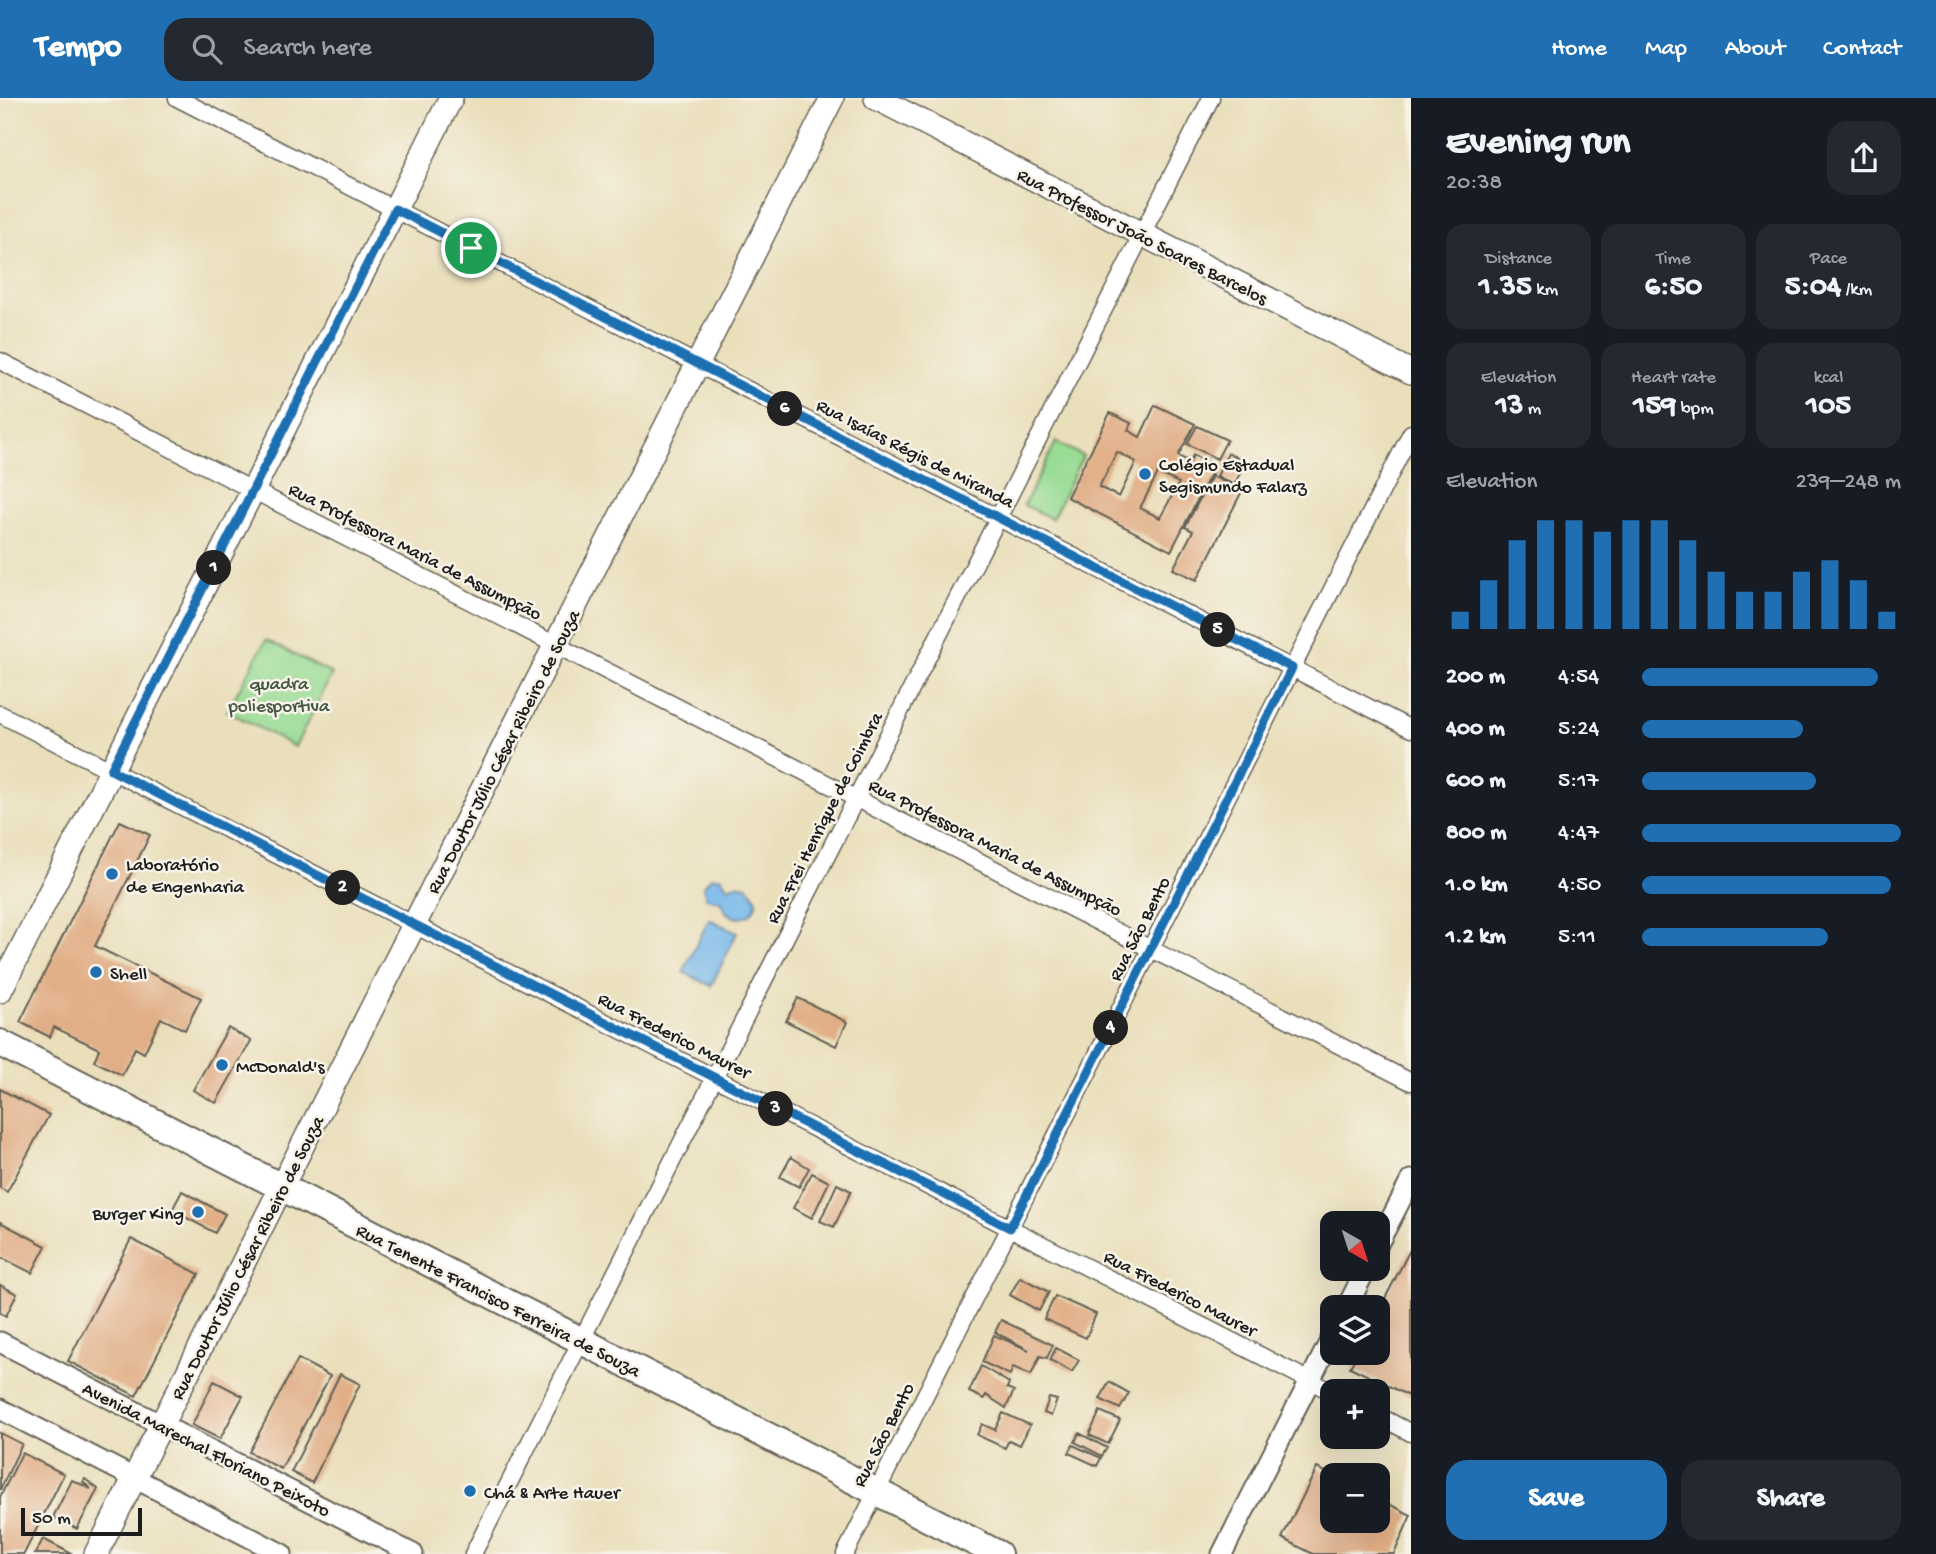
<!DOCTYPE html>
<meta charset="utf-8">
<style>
body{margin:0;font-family:"Gochi Hand",sans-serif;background:#242831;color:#f1f3f6;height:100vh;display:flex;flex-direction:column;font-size:26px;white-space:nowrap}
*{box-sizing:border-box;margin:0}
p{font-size:23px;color:#9ea1a6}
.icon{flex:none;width:38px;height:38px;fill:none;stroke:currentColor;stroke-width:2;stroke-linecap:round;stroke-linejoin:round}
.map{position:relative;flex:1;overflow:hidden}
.side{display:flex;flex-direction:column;background:#171b24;width:525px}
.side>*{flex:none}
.needle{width:46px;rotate:141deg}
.fabs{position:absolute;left:1320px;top:1113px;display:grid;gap:14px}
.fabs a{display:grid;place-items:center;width:70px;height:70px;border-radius:14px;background:#171b24;box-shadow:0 7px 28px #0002;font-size:35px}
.scale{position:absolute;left:21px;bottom:18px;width:121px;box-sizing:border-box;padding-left:7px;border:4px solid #1c1c1c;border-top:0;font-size:19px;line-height:24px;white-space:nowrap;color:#1c1c1c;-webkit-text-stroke:5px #f7f3e8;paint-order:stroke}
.pin{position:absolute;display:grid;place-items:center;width:60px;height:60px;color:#fff;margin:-30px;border:4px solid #fff;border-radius:50%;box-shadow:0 2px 7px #0007}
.km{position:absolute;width:35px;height:35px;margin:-18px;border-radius:50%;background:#222;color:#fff;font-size:19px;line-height:35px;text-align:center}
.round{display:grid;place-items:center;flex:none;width:74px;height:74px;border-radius:21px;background:#242831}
.overview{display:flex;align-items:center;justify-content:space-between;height:119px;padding:0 35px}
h1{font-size:38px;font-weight:800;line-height:52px}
.stats{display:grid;grid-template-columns:repeat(3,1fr);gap:10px;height:119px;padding:7px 35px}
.stats div{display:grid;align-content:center;border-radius:18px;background:#242831;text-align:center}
.stats b{font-size:30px;font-weight:800}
.stats small{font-size:19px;font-weight:400}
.stats p{font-size:19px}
.chart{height:196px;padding:14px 35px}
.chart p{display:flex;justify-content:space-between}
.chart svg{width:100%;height:126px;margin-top:7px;stroke:#1f6fb2;stroke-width:6}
.cta{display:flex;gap:14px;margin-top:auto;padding:14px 35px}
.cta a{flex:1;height:80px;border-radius:21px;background:#1f6fb2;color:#fff;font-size:28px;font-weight:800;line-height:80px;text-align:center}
.cta a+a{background:#242831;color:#f1f3f6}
ul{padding:0 35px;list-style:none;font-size:23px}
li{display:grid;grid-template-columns:112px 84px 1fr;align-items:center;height:52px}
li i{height:18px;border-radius:9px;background:#1f6fb2}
header{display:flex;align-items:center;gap:42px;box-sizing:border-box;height:98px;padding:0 35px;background:#1f6fb2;color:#fff}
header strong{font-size:33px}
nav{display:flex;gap:38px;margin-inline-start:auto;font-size:24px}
.search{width:490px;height:63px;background:#242831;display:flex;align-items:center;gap:18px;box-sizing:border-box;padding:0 24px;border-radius:21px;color:#9ea1a6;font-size:26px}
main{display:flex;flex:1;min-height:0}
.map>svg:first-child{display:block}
</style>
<header>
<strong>Tempo</strong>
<div class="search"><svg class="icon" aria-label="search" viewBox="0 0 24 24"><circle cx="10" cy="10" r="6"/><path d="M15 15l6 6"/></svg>Search here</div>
<nav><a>Home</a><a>Map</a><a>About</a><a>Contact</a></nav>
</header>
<main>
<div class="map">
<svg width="1411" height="1456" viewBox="0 0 1411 1456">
<rect width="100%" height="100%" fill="#f7f3e8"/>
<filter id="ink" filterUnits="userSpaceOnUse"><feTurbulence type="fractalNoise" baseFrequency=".0143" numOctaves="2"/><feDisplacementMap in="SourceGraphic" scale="14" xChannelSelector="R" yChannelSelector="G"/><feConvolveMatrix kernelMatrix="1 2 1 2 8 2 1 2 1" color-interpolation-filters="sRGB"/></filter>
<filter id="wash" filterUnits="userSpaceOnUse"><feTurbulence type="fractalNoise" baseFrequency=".00686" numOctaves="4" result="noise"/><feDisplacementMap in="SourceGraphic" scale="28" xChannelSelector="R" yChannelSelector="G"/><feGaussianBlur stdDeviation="1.57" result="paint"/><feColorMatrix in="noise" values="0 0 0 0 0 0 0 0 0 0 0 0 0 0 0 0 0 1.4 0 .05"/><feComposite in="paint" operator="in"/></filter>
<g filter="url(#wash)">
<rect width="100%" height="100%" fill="#eadfbb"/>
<path fill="#99dc94" stroke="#5a7c58" stroke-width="2" d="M1056 344 1083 358 1052 421 1024 407Z
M266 542 332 576 295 649 227 613Z"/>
<path fill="#75b7ea" stroke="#486a83" stroke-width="2" d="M711 779H720L728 789 736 786 748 788 757 802C753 826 726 825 721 803L706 800 703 789Z
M709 821 737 835 711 888 683 874Z"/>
<g id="blocks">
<path fill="#e1af87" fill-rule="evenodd" d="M1155 307 1195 326 1178 358 1190 364 1193 357 1215 368 1171 453 1067 399 1110 315 1131 325 1128 332 1140 339ZM1117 354 1136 364 1119 399 1099 389ZM1158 375 1179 385 1160 420 1140 410Z
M1197 328 1227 342 1217 361 1187 346Z
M1228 355 1246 364 1234 387 1217 378Z
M1212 378 1242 393 1197 482 1173 471 1193 433 1185 429Z
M120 723 150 737 95 848 201 900 185 932 161 920 144 955 135 950 122 977 94 963 99 951 54 929 50 939 20 924Z
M798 900 847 924 836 948 786 923Z
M228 930 251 943 216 1005 193 992Z
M0 991 49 1017 7 1094 0 1090Z
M791 1059 809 1070 799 1089 780 1079Z
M812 1075 829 1084 812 1120 793 1110Z
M837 1086 851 1093 834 1129 820 1123Z
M182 1093 225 1116 215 1135 172 1112Z
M0 1124 46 1148 32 1175 0 1159Z
M131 1141 199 1176 136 1298 68 1263Z
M1411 1150V1299L1350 1269 1358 1255H1377V1216Z
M1020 1179 1049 1194 1039 1213 1010 1197Z
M0 1187 17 1196 6 1218 0 1215Z
M1055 1198 1096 1216 1086 1240 1044 1221Z
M1001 1222 1053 1247 1047 1260 1040 1258 1031 1277 1013 1269 1010 1277 982 1264 994 1237 1029 1252 995 1234Z
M1056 1250 1079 1262 1072 1274 1050 1262Z
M298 1261 330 1278 281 1371 249 1354Z
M981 1268 1009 1285 1007 1290 1014 1293 1006 1310 986 1297 984 1301 969 1294Z
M340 1276 360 1286 312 1385 291 1374Z
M214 1283 243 1298 220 1341 192 1327Z
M1109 1284 1129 1295 1120 1311 1100 1301Z
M1049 1300 1057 1302 1051 1318 1044 1315Z
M1100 1313 1120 1322 1108 1346 1089 1337Z
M1003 1315 1030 1327 1020 1347 1009 1342 1005 1350 977 1337 982 1326 995 1332Z
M0 1335 22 1346 0 1392Z
M1079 1335 1107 1350 1102 1358 1075 1344Z
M1073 1347 1101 1360 1097 1368 1069 1355Z
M22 1355 64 1376 24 1456H0V1399Z
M1317 1370 1332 1377V1423H1377V1400L1411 1417 1394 1456H1313L1282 1440Z
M85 1381 98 1391 77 1431 53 1419 72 1382 91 1391 83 1384Z
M43 1441 72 1456H35Z"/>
</g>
</g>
<g filter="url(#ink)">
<use href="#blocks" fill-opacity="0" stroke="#646054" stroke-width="2"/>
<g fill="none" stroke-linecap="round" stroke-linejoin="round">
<defs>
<path id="minor" d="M177 0 1411 631
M0 263 1411 984
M0 616 1332 1294
M1377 1317 1411 1335
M473 1456 1211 0
M845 1456 1411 335"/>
<path id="tertiary" d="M1377 1148 1411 1082
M1347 1209 1366 1171
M0 1244 413 1456
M0 1311 282 1456
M1222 1456 1332 1239"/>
<path id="secondary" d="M876 0 1411 274
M0 893 451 0
M96 1456 832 0"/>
<path id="primary" d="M0 945 998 1456"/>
</defs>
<use href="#minor" stroke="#646054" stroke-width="19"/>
<use href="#tertiary" stroke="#646054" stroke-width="23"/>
<use href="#secondary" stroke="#646054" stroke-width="26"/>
<use href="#primary" stroke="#646054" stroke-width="30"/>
<use href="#minor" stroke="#fff" stroke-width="16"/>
<use href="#tertiary" stroke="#fff" stroke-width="19"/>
<use href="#secondary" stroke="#fff" stroke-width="23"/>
<use href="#primary" stroke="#fff" stroke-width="26"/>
</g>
</g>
<g fill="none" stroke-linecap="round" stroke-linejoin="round" filter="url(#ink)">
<defs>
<path id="route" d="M395 111 1292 570 1010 1130 111 672Z"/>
</defs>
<use href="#route" stroke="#fff" stroke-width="14"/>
<use href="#route" stroke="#1f6fb2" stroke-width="9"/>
</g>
<g fill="#1f6fb2" stroke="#f7f3e8" stroke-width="2.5">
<circle cx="1145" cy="376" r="7"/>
<circle cx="112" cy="776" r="7"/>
<circle cx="96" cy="874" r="7"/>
<circle cx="222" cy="967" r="7"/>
<circle cx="198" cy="1114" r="7"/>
<circle cx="470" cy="1393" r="7"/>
</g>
<g text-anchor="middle" stroke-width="5" stroke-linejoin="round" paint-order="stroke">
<g font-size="19" fill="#1c1c1c" stroke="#f7f3e8">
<text transform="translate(1143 137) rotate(27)" y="7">Rua Professor João Soares Barcelos</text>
<text transform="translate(916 354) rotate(27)" y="7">Rua Isaías Régis de Miranda</text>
<text transform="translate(416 452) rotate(27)" y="7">Rua Professora Maria de Assumpção</text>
<text transform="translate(502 653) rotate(-63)" y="7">Rua Doutor Júlio César Ribeiro de Souza</text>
<text transform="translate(823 719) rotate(-63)" y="7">Rua Frei Henrique de Coimbra</text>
<text transform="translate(996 748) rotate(27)" y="7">Rua Professora Maria de Assumpção</text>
<text transform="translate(1138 830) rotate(-63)" y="7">Rua São Bento</text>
<text transform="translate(675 936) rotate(27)" y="7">Rua Frederico Maurer</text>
<text transform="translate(246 1159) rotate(-63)" y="7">Rua Doutor Júlio César Ribeiro de Souza</text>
<text transform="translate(1181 1194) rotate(27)" y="7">Rua Frederico Maurer</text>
<text transform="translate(499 1201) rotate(27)" y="7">Rua Tenente Francisco Ferreira de Souza</text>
<text transform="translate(882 1336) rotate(-63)" y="7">Rua São Bento</text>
<text transform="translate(207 1350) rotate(27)" y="7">Avenida Marechal Floriano Peixoto</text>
</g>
<g font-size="19" fill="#1c1c1c" stroke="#f7f3e8" text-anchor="start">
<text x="1159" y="372">Colégio Estadual<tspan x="1159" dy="22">Segismundo Falarz</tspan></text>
<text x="126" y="772">Laboratório<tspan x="126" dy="22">de Engenharia</tspan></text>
<text x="110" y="881">Shell</text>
<text x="236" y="974">McDonald's</text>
<text x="184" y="1121" text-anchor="end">Burger King</text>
<text x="484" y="1400">Chá &amp; Arte Hauer</text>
</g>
<g font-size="19" fill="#425640" stroke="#f7f3e8">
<text x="279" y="591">quadra<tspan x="279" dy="22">poliesportiva</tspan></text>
</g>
</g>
</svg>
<div class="fabs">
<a><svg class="needle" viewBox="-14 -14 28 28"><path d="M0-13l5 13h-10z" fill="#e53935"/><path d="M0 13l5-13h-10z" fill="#9ea1a6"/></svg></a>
<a><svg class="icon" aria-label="layers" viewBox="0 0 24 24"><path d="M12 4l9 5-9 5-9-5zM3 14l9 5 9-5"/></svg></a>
<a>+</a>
<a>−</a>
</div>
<div class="scale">50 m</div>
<div class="pin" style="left:471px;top:150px;background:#1e9e55"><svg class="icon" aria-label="arrive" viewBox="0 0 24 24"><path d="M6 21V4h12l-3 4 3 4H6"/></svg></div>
<b class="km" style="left:214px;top:470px">1</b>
<b class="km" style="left:343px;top:790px">2</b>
<b class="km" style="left:776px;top:1011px">3</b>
<b class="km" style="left:1111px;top:930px">4</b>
<b class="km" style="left:1218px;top:532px">5</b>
<b class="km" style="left:785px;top:311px">6</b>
</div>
<section class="side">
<div class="overview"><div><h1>Evening run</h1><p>20:38</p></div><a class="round"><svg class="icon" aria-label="share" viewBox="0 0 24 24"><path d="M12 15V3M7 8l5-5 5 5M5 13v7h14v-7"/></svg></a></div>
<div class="stats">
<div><p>Distance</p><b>1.35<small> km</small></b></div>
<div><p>Time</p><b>6:50</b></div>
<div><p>Pace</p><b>5:04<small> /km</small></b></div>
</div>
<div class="stats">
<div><p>Elevation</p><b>13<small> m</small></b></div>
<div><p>Heart rate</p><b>159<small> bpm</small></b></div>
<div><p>kcal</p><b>105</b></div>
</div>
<div class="chart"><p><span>Elevation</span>239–248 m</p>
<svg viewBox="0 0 160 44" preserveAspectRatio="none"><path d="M5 44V38M15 44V27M25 44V13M35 44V6M45 44V6M55 44V10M65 44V6M75 44V6M85 44V13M95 44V24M105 44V31M115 44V31M125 44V24M135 44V20M145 44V27M155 44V38"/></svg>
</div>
<ul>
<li><b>200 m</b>4:54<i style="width:91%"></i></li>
<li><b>400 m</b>5:24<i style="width:62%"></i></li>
<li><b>600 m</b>5:17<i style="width:67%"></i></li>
<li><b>800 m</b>4:47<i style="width:100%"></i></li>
<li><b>1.0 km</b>4:50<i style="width:96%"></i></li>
<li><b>1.2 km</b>5:11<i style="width:72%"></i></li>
</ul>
<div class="cta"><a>Save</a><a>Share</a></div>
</section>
</main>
